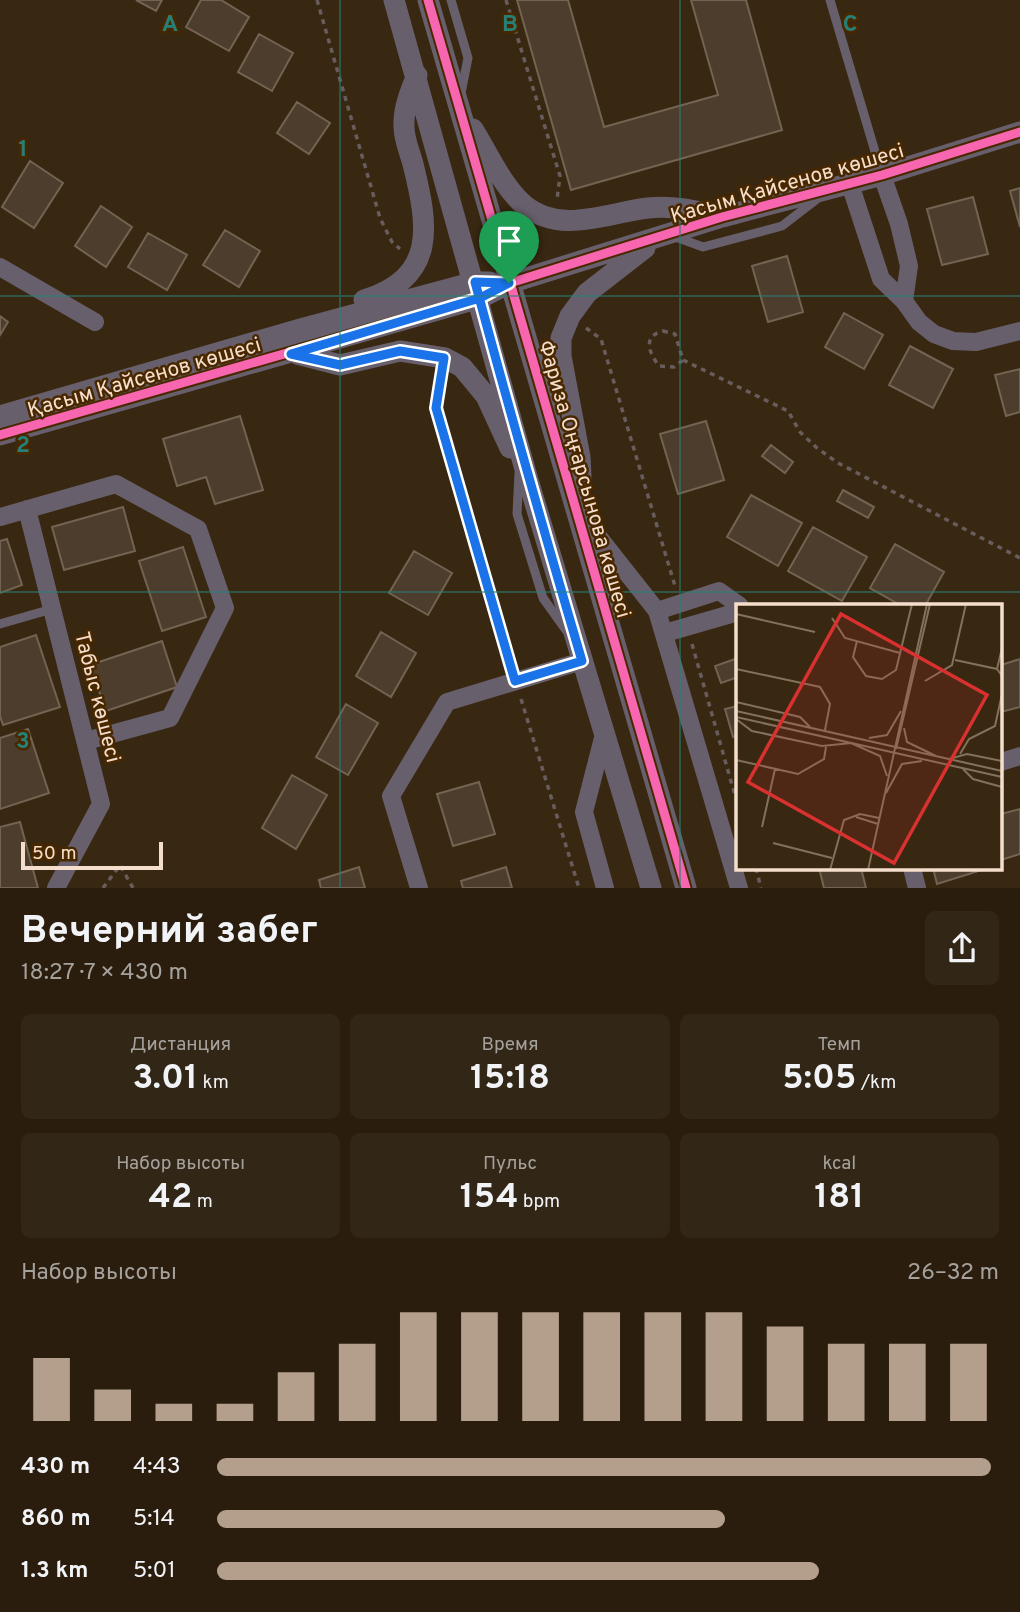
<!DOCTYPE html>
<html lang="ru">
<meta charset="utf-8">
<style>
body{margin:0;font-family:Overpass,sans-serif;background:#322616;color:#f1f3f6;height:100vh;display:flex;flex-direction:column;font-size:26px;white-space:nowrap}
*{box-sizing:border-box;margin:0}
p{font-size:23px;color:#a5a29d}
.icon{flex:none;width:38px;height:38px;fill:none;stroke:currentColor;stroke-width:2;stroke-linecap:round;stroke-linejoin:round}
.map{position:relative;height:888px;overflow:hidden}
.sheet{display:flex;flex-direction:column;background:#2a1d0d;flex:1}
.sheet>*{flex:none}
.scale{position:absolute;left:21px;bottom:18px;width:142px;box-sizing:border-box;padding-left:7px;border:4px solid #f5dfcc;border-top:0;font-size:19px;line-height:24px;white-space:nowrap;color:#f5dfcc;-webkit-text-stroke:5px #492800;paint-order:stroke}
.pin{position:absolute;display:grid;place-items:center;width:60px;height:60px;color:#fff;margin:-72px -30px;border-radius:50% 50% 50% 0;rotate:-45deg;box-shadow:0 0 7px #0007}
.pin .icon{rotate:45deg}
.round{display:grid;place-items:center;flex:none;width:74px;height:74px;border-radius:10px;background:#322616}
.summary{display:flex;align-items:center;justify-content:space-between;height:119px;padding:0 21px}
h1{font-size:38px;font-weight:700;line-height:52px}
.figures{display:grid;grid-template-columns:repeat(3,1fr);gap:10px;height:119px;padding:7px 21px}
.figures div{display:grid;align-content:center;border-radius:10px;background:#322616;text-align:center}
.figures b{font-size:35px;font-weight:700}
.figures small{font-size:19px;font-weight:400}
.figures p{font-size:19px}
.chart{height:196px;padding:14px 21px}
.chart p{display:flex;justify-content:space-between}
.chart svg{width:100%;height:126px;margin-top:7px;stroke:#b39f8b;stroke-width:6}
ul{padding:0 21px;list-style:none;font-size:23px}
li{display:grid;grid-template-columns:112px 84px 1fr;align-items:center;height:52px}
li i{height:18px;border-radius:9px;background:#b39f8b}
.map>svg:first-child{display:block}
</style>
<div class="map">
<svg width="1020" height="888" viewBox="0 0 1020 888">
<rect width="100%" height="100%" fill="#382711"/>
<path fill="#4c3d2c" stroke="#736352" stroke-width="2" d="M136 0H162L156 11Z
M201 0H221L249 17 229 51 186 27Z
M517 0H568L604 127 718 95 691 0H746L782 130 571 190Z
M259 34 293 53 272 91 238 72Z
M297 102 330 123 309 154 277 133Z
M30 161 63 183 34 228 2 207Z
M1020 188V227L1010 191Z
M973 197 988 254 942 265 927 209Z
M101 206 132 227 106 267 75 246Z
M225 230 260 251 239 287 203 265Z
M148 233 187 255 167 290 128 267Z
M787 256 803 312 768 322 752 266Z
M844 313 883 335 864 369 825 347Z
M0 316 8 322 0 335Z
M910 346 953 369 933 408 889 385Z
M1020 369V412L1006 416 995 375Z
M240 416 263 490 215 504 206 477 177 486 163 439Z
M706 421 724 480 678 494 660 434Z
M771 445 793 462 785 473 762 456Z
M843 490 874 507 868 518 837 501Z
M751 495 802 523 778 566 727 537Z
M123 507 135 551 64 570 52 527Z
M813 527 867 557 842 601 788 571Z
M7 539 22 585 0 593V541Z
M895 544 944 572 925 606H902L870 588Z
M183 547 206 617 162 631 139 561Z
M414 551 452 573 428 615 389 593Z
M381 632 416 653 391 697 356 676Z
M36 635 60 707 3 725 0 716V647Z
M162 641 177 687 106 711 90 665Z
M738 658V677L721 683 715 666Z
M1020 659V707L1001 712V665Z
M346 704 378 723 348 775 316 757Z
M738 706V735L733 737 725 709Z
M28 729 49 793 0 809V738Z
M292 775 327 795 296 849 262 828Z
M479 782 495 834 453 846 437 794Z
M1020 809V854L1001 860V814Z
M20 822 38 888H0V827Z
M359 867 365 888H321L319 880Z
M506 867 512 888H463L461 881Z
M819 868H861L866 888H824Z
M933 868H981L982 870 937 884Z"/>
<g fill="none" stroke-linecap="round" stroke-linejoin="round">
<path stroke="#685d5c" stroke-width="3.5" stroke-dasharray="5 5" stroke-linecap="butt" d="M317 0 380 218 392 242 400 249
M506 0 560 176 557 199
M586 328 601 339 675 586
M663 331 675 334 683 360 674 367 659 366C649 353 642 336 663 331Z
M683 360 788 411 800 432 817 448 838 463 1020 558
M441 379 436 408 511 665
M692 644 738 806
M521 699 579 888
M756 868 761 888
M103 888 120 865 133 888"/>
<path stroke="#685f6c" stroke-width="9" d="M451 0 468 58 461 93
M830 0 882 175
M673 236 703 247 782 226 817 199
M519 473 517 514 543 598 566 630
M0 624 52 609"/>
<path stroke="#685f6c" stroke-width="18" d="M882 175 899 224 909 266 904 301
M850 184 881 279 904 301 919 322 934 334 953 341 976 342 1020 331
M0 267 95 322
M27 509 101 804 56 888
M578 511 657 611 739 888
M0 517 116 484 198 529 225 608 170 718 86 741
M657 611 719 591 740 606
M665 633 738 612
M604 734 584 812 605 888
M1001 762 1020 756
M912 868 917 888
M419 888 391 796 447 702 582 661"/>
<path stroke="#685f6c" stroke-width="21" d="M394 0 528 480 651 888
M428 0 686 888
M473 129C488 153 502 186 524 205 561 235 606 213 648 208 673 205 697 211 722 217
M364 300C438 277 428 225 413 164 410 153 404 139 404 127 403 109 410 92 417 75
M297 354 340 365 400 351 445 358 462 367 486 396 510 448
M0 416 300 329 475 282H490
M0 435 480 298 510 283 722 217 882 175 1020 132
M576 503 581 476 580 457 561 356V338L570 316 587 293 645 248"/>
<defs>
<path id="cycleway" d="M428 0 686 888
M0 435 480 298 510 283 722 217 882 175 1020 132"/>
</defs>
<use href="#cycleway" stroke="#492800" stroke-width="13"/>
<use href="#cycleway" stroke="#f766af" stroke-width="9"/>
</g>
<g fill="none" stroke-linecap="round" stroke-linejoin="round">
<defs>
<path id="route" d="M509 283 475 282C509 409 545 535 582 661L515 681 436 408 444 358 400 351 340 365 291 354 480 298 509 283"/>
</defs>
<use href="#route" stroke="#fff" stroke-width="14"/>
<use href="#route" stroke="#1a73e8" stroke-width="9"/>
</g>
<path fill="none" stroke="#268077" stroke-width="2" stroke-opacity="0.55" d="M340 0V888M680 0V888M0 296H1020M0 592H1020"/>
<g text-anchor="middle" stroke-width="5" stroke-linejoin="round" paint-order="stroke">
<g font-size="21" fill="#f5dfcc" stroke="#492800">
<text transform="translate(787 183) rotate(-16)" y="7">Қасым Қайсенов көшесі</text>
<text transform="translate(144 377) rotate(-16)" y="7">Қасым Қайсенов көшесі</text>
<text transform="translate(585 479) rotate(74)" y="7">Фариза Оңғарсынова көшесі</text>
<text transform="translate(98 697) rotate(76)" y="7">Табыс көшесі</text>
</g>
</g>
<g transform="translate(736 604)">
<rect width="266" height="266" fill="#382711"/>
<path fill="none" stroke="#84715c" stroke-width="2" d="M0 10 79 28M96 14 109 34 164 49M121 37 117 53 130 72 146 75 160 66 176 0M219 56 261 65 266 72M0 65 84 83 94 100 89 126M261 65 266 44M189 77 216 61 230 0M0 98 64 113 74 123M0 107 266 167M0 113 266 173M0 115 16 127 86 142 115 139 144 152 151 172M168 124 171 138 200 152M133 134 151 131 165 107M160 145 194 0M224 150 233 135 259 122 266 90M213 155 231 150 266 157M0 156 62 170 88 155 90 143M227 165 237 175 266 183M150 189 166 160 186 157M120 213 142 220M26 223 39 165M37 239 96 254M94 266 108 216 124 210 143 214M132 266 191 0"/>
<path fill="#d83130" fill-opacity="0.15" stroke="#d83130" stroke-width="3.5" d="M105 10 251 91 158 259 12 178Z"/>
<rect width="266" height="266" fill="none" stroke="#f5dfcc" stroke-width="3.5"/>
</g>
<g font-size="23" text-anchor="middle" font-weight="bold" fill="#268077" stroke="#492800" stroke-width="5" stroke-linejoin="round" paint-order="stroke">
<text x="170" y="31">A</text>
<text x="510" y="31">B</text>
<text x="850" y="31">C</text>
<text x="23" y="156">1</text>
<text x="23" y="452">2</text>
<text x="23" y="748">3</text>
</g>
</svg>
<div class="scale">50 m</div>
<div class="pin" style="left:509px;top:283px;background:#1e9e55"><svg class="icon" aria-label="arrive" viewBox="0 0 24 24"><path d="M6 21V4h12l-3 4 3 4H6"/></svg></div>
</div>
<section class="sheet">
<div class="summary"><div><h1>Вечерний забег</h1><p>18:27 · 7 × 430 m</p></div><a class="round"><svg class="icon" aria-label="share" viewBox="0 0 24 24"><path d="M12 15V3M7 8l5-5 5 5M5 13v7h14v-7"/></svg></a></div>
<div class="figures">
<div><p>Дистанция</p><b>3.01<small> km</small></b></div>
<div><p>Время</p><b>15:18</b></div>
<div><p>Темп</p><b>5:05<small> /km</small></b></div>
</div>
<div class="figures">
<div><p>Набор высоты</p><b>42<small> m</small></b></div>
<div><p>Пульс</p><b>154<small> bpm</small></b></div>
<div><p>kcal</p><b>181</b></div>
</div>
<div class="chart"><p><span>Набор высоты</span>26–32 m</p>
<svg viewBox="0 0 160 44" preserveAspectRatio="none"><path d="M5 44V22M15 44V33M25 44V38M35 44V38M45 44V27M55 44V17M65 44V6M75 44V6M85 44V6M95 44V6M105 44V6M115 44V6M125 44V11M135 44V17M145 44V17M155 44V17"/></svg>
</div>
<ul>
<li><b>430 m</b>4:43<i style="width:99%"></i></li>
<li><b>860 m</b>5:14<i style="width:65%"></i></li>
<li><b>1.3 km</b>5:01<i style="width:77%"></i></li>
</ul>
</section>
